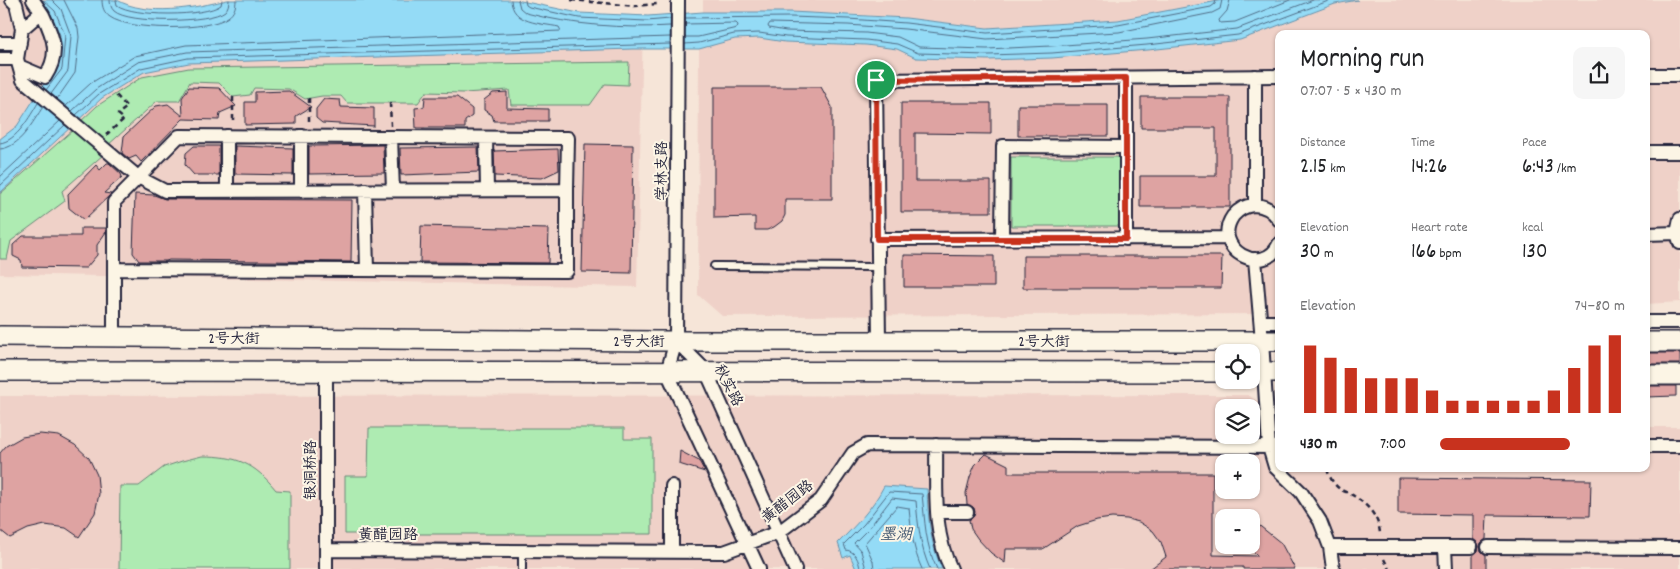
<!DOCTYPE html>
<meta charset="utf-8">
<style>
body{margin:0;font-family:Dekko,"LXGW WenKai TC",sans-serif;background:#f6f6f6;color:#202124;height:100vh;display:flex;flex-direction:column;font-size:19px;white-space:nowrap}
*{box-sizing:border-box;margin:0}
p{font-size:16px;color:#757577}
.icon{flex:none;width:28px;height:28px;fill:none;stroke:currentColor;stroke-width:2;stroke-linecap:round;stroke-linejoin:round}
.map{position:relative;flex:1;overflow:hidden}
.panel{position:absolute;left:1275px;top:30px;width:375px;height:442px;display:flex;flex-direction:column;background:#fff;border-radius:10px;box-shadow:0 1px 4px #0004}
.panel>*{flex:none}
.buttons{position:absolute;left:1215px;top:344px;display:grid;gap:10px}
.buttons a{display:grid;place-items:center;width:45px;height:45px;border-radius:10px;background:#fff;box-shadow:0 1px 4px #0004;font-size:25px}
.pin{position:absolute;display:grid;place-items:center;width:42px;height:42px;color:#fff;margin:-21px;border:2px solid #fff;border-radius:50%;box-shadow:0 1px 5px #0007}
.round{display:grid;place-items:center;flex:none;width:52px;height:52px;border-radius:10px;background:#f6f6f6}
.summary{display:flex;align-items:center;justify-content:space-between;height:85px;padding:0 25px}
h1{font-size:28px;font-weight:600;line-height:38px}
.figures{display:grid;grid-template-columns:repeat(3,1fr);gap:8px;height:85px;padding:5px 25px}
.figures div{display:grid;align-content:center}
.figures b{font-size:21px;font-weight:600}
.figures small{font-size:14px;font-weight:400}
.figures p{font-size:14px}
.chart{height:140px;padding:10px 25px}
.chart p{display:flex;justify-content:space-between}
.chart svg{width:100%;height:90px;margin-top:5px;stroke:#c8321e;stroke-width:6}
ul{padding:0 25px;list-style:none;font-size:16px}
li{display:grid;grid-template-columns:80px 60px 1fr;align-items:center;height:38px}
li i{height:12px;border-radius:6px;background:#c8321e}
.map>svg:first-child{display:block}
</style>
<div class="map">
<svg width="1680" height="569" viewBox="0 0 1680 569">
<rect width="100%" height="100%" fill="#f6e5d8"/>
<filter id="ink" filterUnits="userSpaceOnUse"><feTurbulence type="fractalNoise" baseFrequency=".02" numOctaves="2"/><feDisplacementMap in="SourceGraphic" scale="10" xChannelSelector="R" yChannelSelector="G"/><feConvolveMatrix kernelMatrix="1 2 1 2 8 2 1 2 1" color-interpolation-filters="sRGB"/></filter>
<g filter="url(#ink)">
<path fill="#efd1c8" fill-rule="evenodd" d="M0 0H59L76 15 643 24 637 287 0 274Z
M703 0H1223L1118 20 987 28 906 18 849 14 703 12Z
M1358 0H1680V302L1646 304V34H1279V314L722 316 698 295 699 49 735 39 759 38 785 42 866 45 897 49 916 58 988 60 1052 58 1148 50 1240 40 1335 4Z
M1248 395 1279 415V469H1646V427H1680V569H0V396ZM1224 408H1251V435H1224ZM1224 462H1251V490H1224ZM1224 518H1251V545H1224Z"/>
<path fill="#aeebb2" stroke="#688676" d="M629 62 628 85 605 84 590 105H511L509 90 464 93 426 92 418 103H347L341 96H322L305 99 289 89 254 88 250 95 233 97 219 83 190 82 179 101H157L107 146 79 123 97 106 142 77 189 68Z
M74 129 104 154 62 191 65 201 11 241 7 259H0V194Z
M1011 157H1119V226H1011Z
M369 428H624V439H652V534H345V476H368Z
M202 456C237 456 254 463 276 490L290 491V569H119L120 486H139L164 467 182 461Z"/>
<path fill="#94dbf6" stroke="#6691ab" d="M36 0H117C147 17 195 8 227 0H516L579 13 648 16 703 12H791L906 18 987 28 1118 20 1223 0H1358L1335 4 1240 40 1148 50 1052 58 988 60 916 58 897 49 866 45 785 42 759 38 735 39 699 49H632L189 63 144 72 102 98 0 193V139L17 126 47 79 58 67 60 35 51 14Z
M884 486 927 489C928 517 930 543 942 569H856L850 555 843 558 838 543C856 525 872 509 884 486Z"/>
<g fill="none" stroke-linecap="round" stroke-linejoin="round">
<path stroke="#506c86" stroke-width="1" d="M43 0 55 11 65 35 62 69 46 90
M102 0C102 7 104 13 110 17 129 31 210 31 228 17 234 13 236 7 236 0
M110 0C110 4 111 8 114 11 128 24 210 23 225 11 228 8 229 4 229 0
M116 0 117 5C133 17 205 17 221 5L222 0
M518 0 520 8 526 13C572 25 622 29 670 26
M525 0 526 5 529 7 579 18 647 21 670 19
M1222 0 1220 9 1212 13 1119 32 987 39 905 29 848 25 770 23 768 26 769 28 786 31 866 33 898 37 919 47 987 49 1051 46 1147 39 1237 29 1313 0
M1230 0 1227 11 1219 20 1220 23 1235 22 1290 0
M685 18 791 17 848 19 906 23 987 33 1118 25 1211 7 1215 4 1216 0
M685 37H698L737 28 738 25 736 23 685 24
M685 44 699 43 734 34 759 33 786 37 866 40 897 44 918 53 988 55 1052 53 1147 45 1238 35 1331 0
M51 94 68 71 71 36 61 9 52 0
M57 99 75 73 79 37 78 28 64 0
M66 106 91 83 135 56 186 45 561 31 559 27C541 23 512 24 511 0
M72 111 96 89 138 62 187 52 670 37
M76 115 99 94 141 68 188 58 670 44
M0 143C17 141 30 116 38 103
M0 149C20 148 33 121 43 107
M0 177 60 121
M0 186 65 125
M860 569C859 560 855 551 846 550L844 544 864 524 889 492 922 494C925 521 925 545 937 569
M866 569 861 551 854 543 869 528 892 498 916 501C918 524 920 547 930 569
M874 569 873 561 865 543 897 506 909 508C911 529 913 550 922 569"/>
</g>
<path fill="#dea3a2" stroke="#22223b" d="M189 87 219 88 236 106 220 113 219 120 183 119 141 162 136 156 129 159 122 153 124 136 156 106 168 104 183 116 182 98Z
M714 87H821L832 107V199H785V215L782 221 774 227 767 230H755V217L714 218Z
M289 91 311 107 296 116V124L245 125V102H255V92Z
M507 92V108L548 109V121H494L492 115 484 110V100L493 93Z
M425 97H457L472 109V116L465 121V128H416L415 108 424 107Z
M1141 97H1230V207H1140V176H1216V128H1141Z
M324 99 340 100 341 107 374 108V126L322 123 316 118V109Z
M901 103H991V134L915 133V181H991V212H901Z
M1018 105H1108V136H1018Z
M585 144 633 145 631 273 582 272Z
M383 145 384 173 309 174V146Z
M194 146H219V175H194L185 165 186 153Z
M235 146 293 148V175L235 174Z
M478 147 479 172 401 175 400 148Z
M558 149 559 170 542 178 495 176 494 151Z
M107 163H109L121 174 122 177 104 193 111 194 84 220 69 208 68 194 96 165 100 170Z
M135 194 154 195 165 199 352 200 351 262 169 260 166 261H139L133 253Z
M421 226 549 229 548 263 420 262Z
M81 228H106V232L97 245V255L86 268 22 267 21 260 13 256V245L23 236H81Z
M904 255 994 256V287H904Z
M1023 256H1222L1221 288H1023Z
M1646 353H1680V364H1646Z
M1646 386H1676V396L1646 397Z
M40 434 59 436 75 445 89 458 97 475 99 494 95 513 79 537 66 528 45 525 28 529 10 538 0 530V453L6 446 22 437Z
M680 451 699 461 705 472 679 464Z
M986 454 1008 465V473H1213V555L1258 556 1251 549V519L1281 543 1295 569H1243V567H1212V569H1150L1166 557 1161 542 1153 531 1139 522 1127 519 1112 518 1097 520 1078 526 1043 549H1006L1005 563 991 553 978 539 971 529 969 520 974 516 975 512 974 508 967 504 966 493 970 477 975 465Z
M1398 478 1591 480 1590 516 1487 515 1486 539 1481 543 1480 546 1481 551 1486 555V569H1473V555L1478 551 1479 547 1478 543 1473 539V515L1398 514Z"/>
<g fill="none" stroke-linecap="round" stroke-linejoin="round">
<defs>
<path id="lane" d="M714 266 878 267
M522 569V551"/>
<path id="street" d="M12 0 16 4 22 29 17 59 23 80 138 177 165 191 567 190 568 138 179 136 114 202V337
M33 0 43 15
M678 0 676 341 667 372 759 569
M0 43H20
M0 59H17
M19 66 45 77C60 54 54 38 43 15L37 16 22 29
M1646 75H1680
M1255 76V205
M1126 78V239
M301 136V191
M391 137 393 190
M486 138 487 190
M1646 152H1680
M365 190 367 270
M227 191V136
M1680 219 1677 233 1680 243
M1279 220C1273 210 1264 205 1253 205 1245 206 1238 210 1233 216 1210 249 1264 278 1279 244
M1646 234 1677 233
M877 239 1228 238
M1002 239 1003 146 1126 147
M1255 259 1262 341 1269 447 1275 467 1301 492 1320 521 1330 547 1333 569
M114 269 567 271V190
M1261 322H1279
M1646 322H1680
M676 341 706 371 795 569
M879 341 876 80 1279 76
M936 445C937 487 932 531 951 569
M1646 446H1680
M672 486V552
M937 512H967
M1330 547H1445L1446 569
M1445 547H1471
M1488 547 1680 548
M326 550 724 552 779 532 821 500 853 453 867 445 1279 447
M326 569V372"/>
<path id="primary" d="M0 336 657 341H1279
M1646 342H1680
M0 371 1224 372
M1251 372H1279
M1646 375H1680"/>
</defs>
<use href="#lane" stroke="#22223b" stroke-width="10"/>
<use href="#street" stroke="#22223b" stroke-width="16"/>
<use href="#primary" stroke="#22223b" stroke-width="22"/>
<path stroke="#22223b" stroke-width="2.5" stroke-dasharray="5 4" stroke-linecap="butt" d="M571 0 635 6 657 4
M233 97V124
M309 98V125
M390 103 391 126
M106 135 124 119 118 114 127 107 115 94
M1327 469C1329 476 1333 484 1340 489 1344 492 1350 493 1354 496 1368 505 1379 517 1380 534
M1384 559 1389 569"/>
<use href="#lane" stroke="#fcf5e5" stroke-width="6"/>
<use href="#street" stroke="#fcf5e5" stroke-width="12"/>
<use href="#primary" stroke="#fcf5e5" stroke-width="19"/>
</g>
</g>
<g fill="none" stroke-linecap="round" stroke-linejoin="round" filter="url(#ink)">
<defs>
<path id="route" d="M1126 78V239H877L876 80Z"/>
</defs>
<use href="#route" stroke="#fff" stroke-width="10"/>
<use href="#route" stroke="#c8321e" stroke-width="6"/>
</g>
<g text-anchor="middle" stroke-width="4" stroke-linejoin="round" paint-order="stroke">
<g font-size="15" fill="#22223b" stroke="#fcf5e5">
<text transform="translate(661 171) rotate(-90)" y="5">学林支路</text>
<text x="234" y="343">2号大街</text>
<text x="639" y="346">2号大街</text>
<text x="1044" y="346">2号大街</text>
<text transform="translate(729 385) rotate(63)" y="5">秋实路</text>
<text transform="translate(310 470) rotate(-90)" y="5">银洞桥路</text>
<text transform="translate(787 501) rotate(-37)" y="5">黄醋园路</text>
<text x="388" y="539">黄醋园路</text>
</g>
<g font-size="16" font-style="italic" fill="#445a73" stroke="#fcf5e5">
<text x="896" y="539">墨湖</text>
</g>
</g>
</svg>
<div class="buttons">
<a><svg class="icon" aria-label="locate" viewBox="0 0 24 24"><circle cx="12" cy="12" r="6"/><path d="M12 2v4M12 18v4M2 12h4M18 12h4"/></svg></a>
<a><svg class="icon" aria-label="layers" viewBox="0 0 24 24"><path d="M12 4l9 5-9 5-9-5zM3 14l9 5 9-5"/></svg></a>
<a>+</a>
<a>−</a>
</div>
<div class="pin" style="left:876px;top:80px;background:#1e9e55"><svg class="icon" aria-label="arrive" viewBox="0 0 24 24"><path d="M6 21V4h12l-3 4 3 4H6"/></svg></div>
<section class="panel">
<div class="summary"><div><h1>Morning run</h1><p>07:07 · 5 × 430 m</p></div><a class="round"><svg class="icon" aria-label="share" viewBox="0 0 24 24"><path d="M12 15V3M7 8l5-5 5 5M5 13v7h14v-7"/></svg></a></div>
<div class="figures">
<div><p>Distance</p><b>2.15<small> km</small></b></div>
<div><p>Time</p><b>14:26</b></div>
<div><p>Pace</p><b>6:43<small> /km</small></b></div>
</div>
<div class="figures">
<div><p>Elevation</p><b>30<small> m</small></b></div>
<div><p>Heart rate</p><b>166<small> bpm</small></b></div>
<div><p>kcal</p><b>130</b></div>
</div>
<div class="chart"><p><span>Elevation</span>74–80 m</p>
<svg viewBox="0 0 160 44" preserveAspectRatio="none"><path d="M5 44V11M15 44V17M25 44V22M35 44V27M45 44V27M55 44V27M65 44V33M75 44V38M85 44V38M95 44V38M105 44V38M115 44V38M125 44V33M135 44V22M145 44V11M155 44V6"/></svg>
</div>
<ul>
<li><b>430 m</b>7:00<i style="width:70%"></i></li>
</ul>
</section>
</div>
